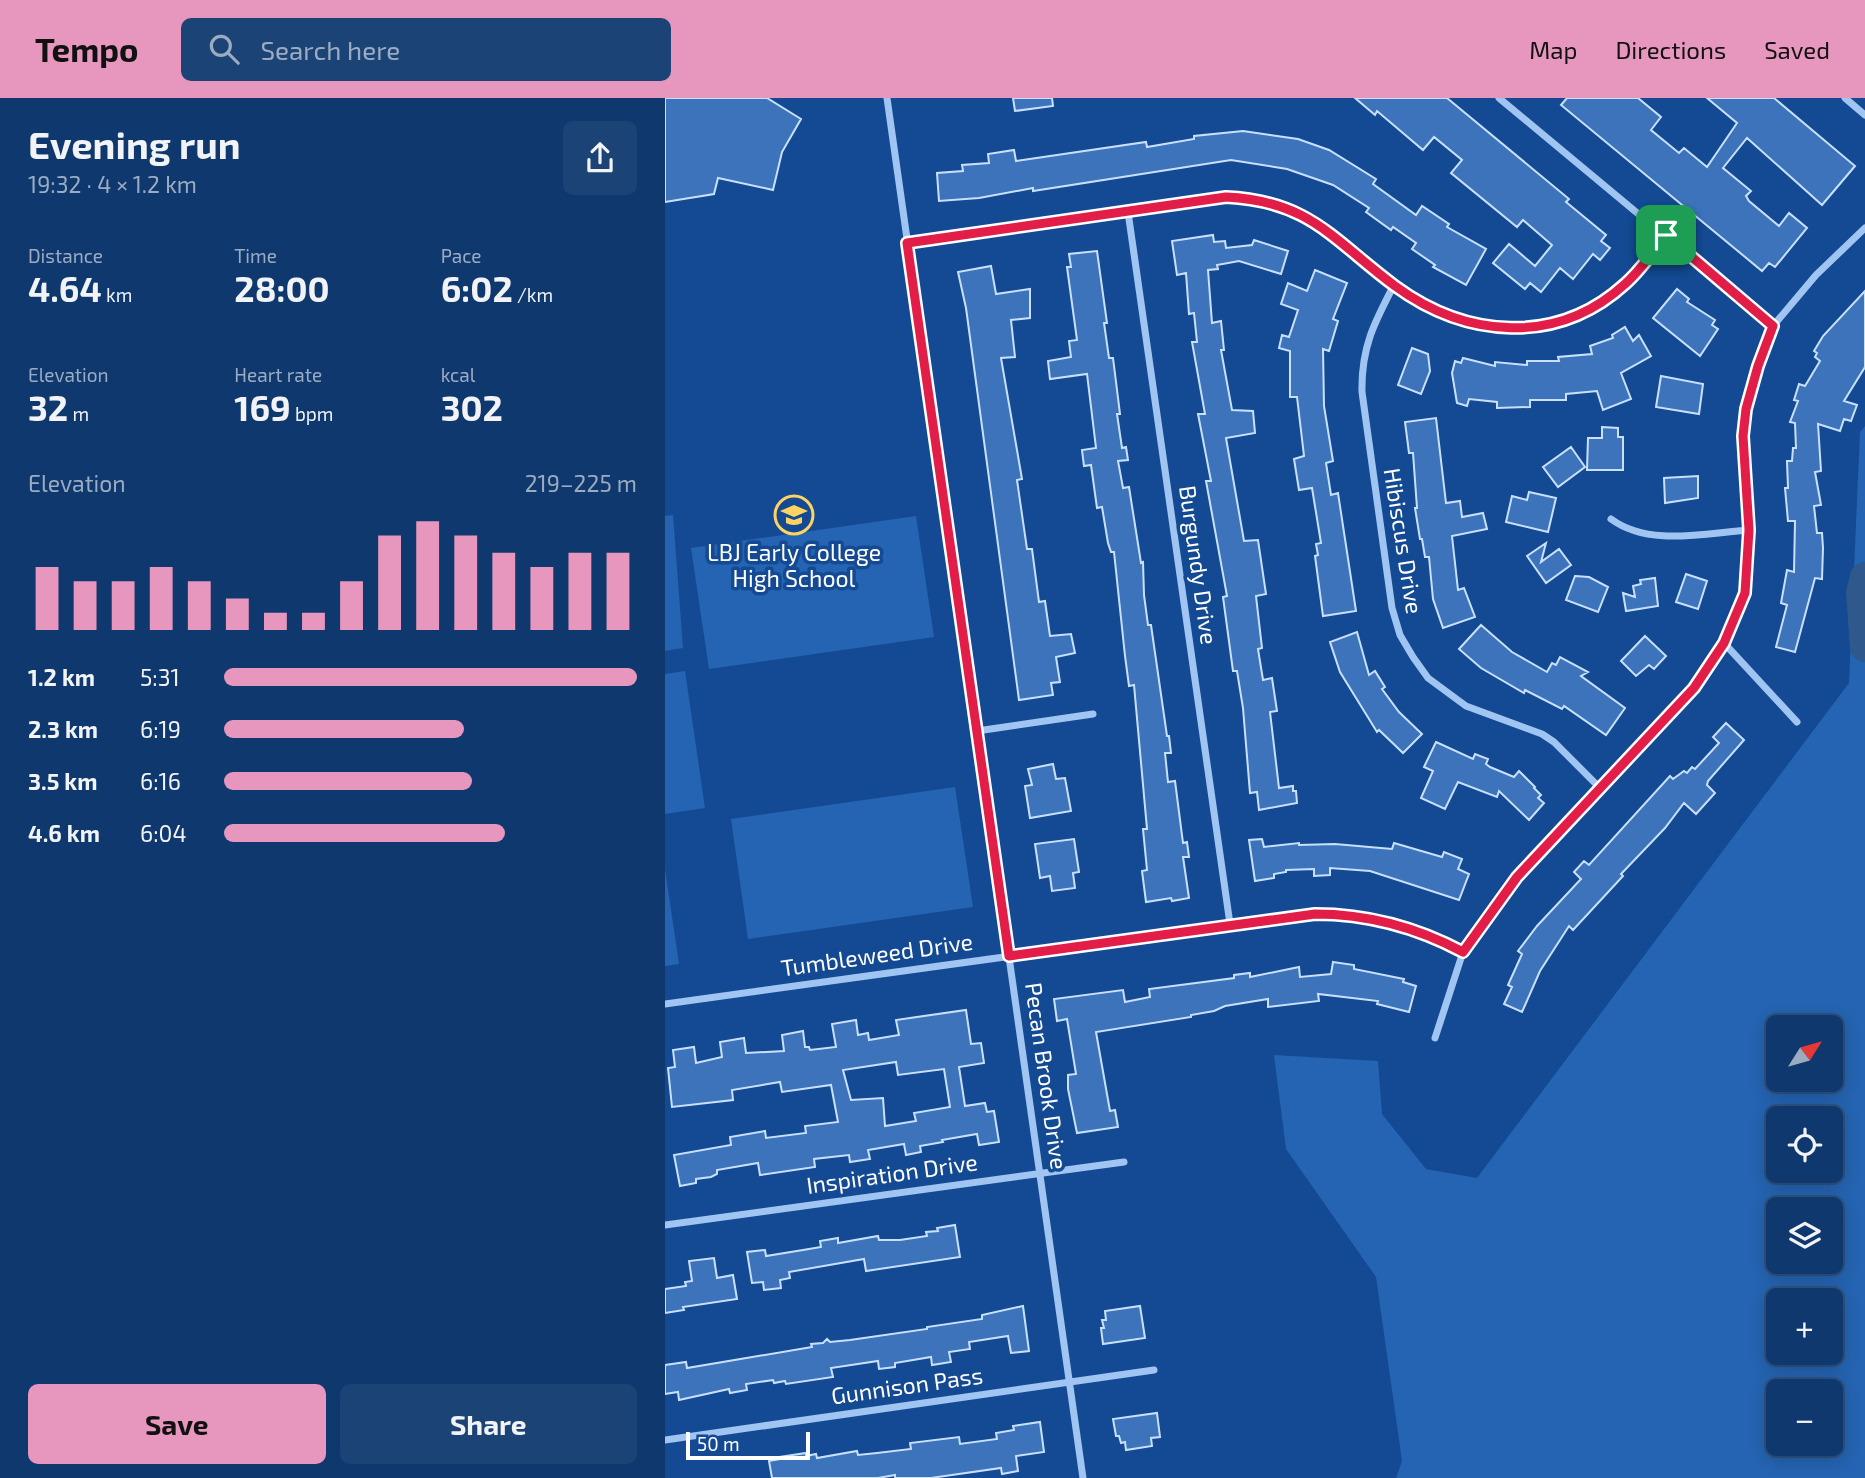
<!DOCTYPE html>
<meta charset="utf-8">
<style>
body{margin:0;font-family:"Exo 2",sans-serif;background:#1c4376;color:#f1f3f6;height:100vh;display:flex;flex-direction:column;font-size:26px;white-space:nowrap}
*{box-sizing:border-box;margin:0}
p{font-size:23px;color:#9bacc2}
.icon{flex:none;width:38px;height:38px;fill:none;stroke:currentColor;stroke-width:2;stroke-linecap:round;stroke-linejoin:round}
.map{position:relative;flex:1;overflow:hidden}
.details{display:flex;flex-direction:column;background:#0e386e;width:665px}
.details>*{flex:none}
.needle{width:46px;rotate:53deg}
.fabs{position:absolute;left:1101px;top:917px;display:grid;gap:14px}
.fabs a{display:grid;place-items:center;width:77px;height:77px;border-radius:10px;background:#0e386e;box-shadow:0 4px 18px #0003,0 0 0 2px #2e5281;font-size:35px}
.scale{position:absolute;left:21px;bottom:18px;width:124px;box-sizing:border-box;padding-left:7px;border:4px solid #fff;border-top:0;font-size:19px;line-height:24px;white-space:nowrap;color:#fff;-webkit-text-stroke:5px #134a93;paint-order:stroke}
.pin{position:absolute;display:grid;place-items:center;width:60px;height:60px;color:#fff;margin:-30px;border-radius:14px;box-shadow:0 4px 10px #0006}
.round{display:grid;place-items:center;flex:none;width:74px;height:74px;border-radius:10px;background:#1c4376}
.head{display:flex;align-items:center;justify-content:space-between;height:119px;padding:0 28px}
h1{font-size:38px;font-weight:700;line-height:52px}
.figures{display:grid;grid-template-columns:repeat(3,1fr);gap:10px;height:119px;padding:7px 28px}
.figures div{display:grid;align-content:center}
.figures b{font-size:35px;font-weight:700}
.figures small{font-size:19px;font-weight:400}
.figures p{font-size:19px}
.chart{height:196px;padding:14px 28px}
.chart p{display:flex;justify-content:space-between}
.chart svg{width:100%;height:126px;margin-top:7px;stroke:#e797bd;stroke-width:6}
.button{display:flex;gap:14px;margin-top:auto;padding:14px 28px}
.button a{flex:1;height:80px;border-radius:10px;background:#e797bd;color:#111;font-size:28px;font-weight:700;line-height:80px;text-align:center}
.button a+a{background:#1c4376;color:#f1f3f6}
ul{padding:0 28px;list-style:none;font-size:23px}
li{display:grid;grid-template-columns:112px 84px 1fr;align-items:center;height:52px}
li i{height:18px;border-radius:9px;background:#e797bd}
header{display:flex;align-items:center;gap:42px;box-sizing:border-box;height:98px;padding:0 35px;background:#e797bd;color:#111}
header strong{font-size:33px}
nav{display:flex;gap:38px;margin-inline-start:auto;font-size:24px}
.search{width:490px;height:63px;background:#1c4376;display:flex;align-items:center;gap:18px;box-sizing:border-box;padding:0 24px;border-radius:10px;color:#9bacc2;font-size:26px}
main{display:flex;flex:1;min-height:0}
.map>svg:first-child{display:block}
</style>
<header>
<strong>Tempo</strong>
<div class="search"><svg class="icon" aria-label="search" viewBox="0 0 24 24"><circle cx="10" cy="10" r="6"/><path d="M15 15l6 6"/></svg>Search here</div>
<nav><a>Map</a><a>Directions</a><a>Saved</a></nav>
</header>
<main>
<section class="details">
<div class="head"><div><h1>Evening run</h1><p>19:32 · 4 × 1.2 km</p></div><a class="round"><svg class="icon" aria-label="share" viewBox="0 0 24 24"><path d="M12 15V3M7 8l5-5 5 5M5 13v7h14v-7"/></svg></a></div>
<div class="figures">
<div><p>Distance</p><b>4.64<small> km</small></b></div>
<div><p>Time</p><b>28:00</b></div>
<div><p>Pace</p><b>6:02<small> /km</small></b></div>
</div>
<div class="figures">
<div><p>Elevation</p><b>32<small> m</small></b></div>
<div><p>Heart rate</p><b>169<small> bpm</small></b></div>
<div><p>kcal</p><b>302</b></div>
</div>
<div class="chart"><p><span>Elevation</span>219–225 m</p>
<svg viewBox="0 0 160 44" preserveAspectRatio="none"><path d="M5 44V22M15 44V27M25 44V27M35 44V22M45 44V27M55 44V33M65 44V38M75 44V38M85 44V27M95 44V11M105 44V6M115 44V11M125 44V17M135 44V22M145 44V17M155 44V17"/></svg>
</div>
<ul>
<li><b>1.2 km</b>5:31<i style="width:100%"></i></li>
<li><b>2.3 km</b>6:19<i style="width:58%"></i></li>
<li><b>3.5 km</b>6:16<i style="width:60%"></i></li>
<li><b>4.6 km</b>6:04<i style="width:68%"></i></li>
</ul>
<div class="button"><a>Save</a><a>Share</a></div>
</section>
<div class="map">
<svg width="1200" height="1380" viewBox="0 0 1200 1380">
<rect width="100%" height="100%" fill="#134a93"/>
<path fill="#2564b2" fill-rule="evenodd" d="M1200 328V1380H731L737 1363 711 1179 621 1051 609 957 713 963 717 1016 761 1071 812 1080 1184 585 1195 334ZM1166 929V982H1113V929ZM1166 1020V1073H1113V1020ZM1113 1111H1166V1164H1113ZM1166 1202V1255H1113V1202ZM1166 1293V1346H1113V1293Z
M8 417 18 550 0 553V418Z
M251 418 269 539 44 571 26 450Z
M20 573 40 710 0 716V576Z
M290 689 308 809 83 841 66 721Z
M0 771 14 866 0 868Z"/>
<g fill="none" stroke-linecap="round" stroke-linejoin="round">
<path stroke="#2f588d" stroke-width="30" d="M1200 479 1196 495 1200 549"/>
</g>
<path fill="#3c73bb" stroke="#c9e0fd" stroke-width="2" fill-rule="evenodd" d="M0 0H102L136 21 117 54 108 92 53 80 49 96 0 104Z
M348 0H387L388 8 350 13Z
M690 0H782L904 101 901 104 941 137 936 143 945 150 935 162 928 156 908 181 895 170 876 194 865 185 860 191 828 165 844 146 870 168 887 147 858 122 852 129 786 75 797 62 769 39 758 52 712 13 710 17Z
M902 0H973L996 19 986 32 1014 55 1019 50 1042 69 1072 25 1042 0H1109L1190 68 1157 107 1082 40 1058 70 1086 93 1081 98 1084 103 1114 128 1124 115 1142 130 1110 169 1104 165 1097 173 896 7Z
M578 33 633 41 664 52 711 81 708 86 751 117 757 108 784 126 782 129 821 151 801 187 768 169 770 167 747 151 751 145 728 129 726 132 701 114 704 110 668 87 622 71 566 62 368 93V90L314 100 274 103 272 75 298 73 297 67 324 65 323 56 349 52 351 63 481 44 482 49 529 41V38Z
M548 137 549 144 560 143 561 150 587 147 589 142 623 153 616 176 574 163 552 167 553 171 543 172 547 225 556 223 559 252H556L567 312 588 313 590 335 561 340 579 443 593 442 601 496 591 498 597 550 593 551 598 582 607 580 612 613 605 614 614 690 628 688V693H631L632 705 594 712 592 694 585 695 578 610 572 573H568L558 499 562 498 541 383H546L533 316H540L527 244H532L529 215 524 216 521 175 512 177 507 143Z
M432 153 442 225H439L444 260H448L455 316H452L457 350 461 349 463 362 453 363 458 390 464 389 476 465 478 464 479 497 483 527H486L502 638H504L506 655H500L503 684 510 683 518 745 522 744 524 759H518L524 800 507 803 506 800 481 804 477 773 482 772 478 731H482L469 587 464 588 460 558 449 454H446L443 445 437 409 432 410 426 367 419 368 417 352 431 350 422 276 385 281 383 263 406 259 404 243 412 242 402 169H406L404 156Z
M326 168 331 196 365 191V220L346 222 350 259 336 260 357 381 352 382 362 451H367L374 504 380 503 385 538 406 536 410 555 391 559 395 584 386 585 388 597 354 602 301 210 293 174Z
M650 172 682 185 668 221 673 223 664 253 658 251 659 308 668 363 661 365 666 397 673 395 691 513 658 518 650 458 653 457 651 446 656 445 647 390 634 392 629 361 639 358 632 299H625V253L614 250 617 237 624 239 633 212 616 206 623 185 642 193Z
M1012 191 1024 201 1022 204 1050 222 1047 227 1053 231 1035 258 988 220Z
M1200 193V269L1179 303 1192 307 1186 323 1179 321 1175 333 1153 326 1156 373 1150 374 1156 407 1149 408 1152 435H1157L1158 450 1157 481 1150 480 1130 554 1111 549 1122 507 1116 505 1122 472 1129 474 1130 423H1123L1120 390H1123L1122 363H1127L1128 350H1131L1130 325 1125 324 1133 303 1129 302 1134 286 1140 288 1155 263 1150 259 1152 255 1149 253 1158 238Z
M960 229 968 243 974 237 986 258 956 275 966 301 938 312 932 293 901 296V302H865V309L832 310V304L804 301 802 308 792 305 787 275 790 263 796 265 798 260 830 268V264L862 267V263H894L893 259 927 256 925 248 948 240 947 237Z
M747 250 763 256 765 273 756 296 733 287Z
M996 278 1038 286 1034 316 991 309Z
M771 320 781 405 795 403 797 419 818 415 822 431 787 438 793 492 799 490 810 519 778 530 768 501 764 459H760L757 441H755L750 410H752L748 355H744L740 324Z
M937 329 953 330V339H958V372H922L923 340H937Z
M906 349 920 369 893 389 878 369Z
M1033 378V400L1000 405 999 380Z
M864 394 891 400 883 434 841 424 847 398 862 402Z
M881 445 876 464 894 451 906 467 881 485 862 458Z
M1021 476 1042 483 1033 511 1011 504Z
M910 478 924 479 943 489 933 514 901 502Z
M990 480 993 508 961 513 958 495 970 499 968 488 976 486 975 482Z
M816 527 847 554 882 574 887 565 891 567 895 559 923 574 916 578 960 610 941 637 899 608 897 611 860 592 859 595 816 570 794 551Z
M692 534 704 577 710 573 720 589 717 591 734 614 757 636 738 655 714 632 712 634 675 574 665 544Z
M980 538 1001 558 989 571 984 567 971 578 956 563Z
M1061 625 1079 642 1043 683 1042 687 1050 695 1031 716 1019 705 1000 730 956 776 958 778 908 832 904 828 875 873 857 914 839 906 847 889 843 887 857 856 853 853 872 828 916 781 909 774 919 763 924 767 1005 678 1008 681 1019 673 1022 675 1027 669 1030 671 1054 645 1048 639Z
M771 644 808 661 810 656 823 661 821 666 825 669 849 679 854 673 870 689 869 690 876 697 873 700 879 705 864 722 834 693 832 699 793 684 780 711 756 700 768 673 759 669Z
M388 666 391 681 400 680 406 713 365 720 360 688 367 687 363 671Z
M409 741 414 774 408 775 410 790 387 793 385 778 375 780 370 746Z
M597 741 599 749 634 745V747L670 746 727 751 729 745 777 759 779 754 797 761 793 771 804 776 794 802 705 773 665 770V777L649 778V771L621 772V774L609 776V780L590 783 584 742Z
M668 864 689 867V871L739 881 738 884 751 888 744 914 712 906 713 903 653 896 654 903 603 909V901L560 908 549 913 526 917V919L431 934 445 1013 450 1012 453 1029 412 1035 403 991V977L411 976 402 921 392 923 389 901 458 892 460 904 485 899 484 891 569 880V877L585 875V879L634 869 635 879 666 876Z
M301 912 306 946 316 945 319 965 294 969 300 1008 320 1005 322 1014 329 1013 334 1044 314 1047 312 1036 277 1042 278 1044 255 1048 256 1054 241 1057 239 1046 203 1052 205 1061 185 1064 184 1057 149 1061 150 1069 95 1077 93 1065 52 1072V1076L46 1079 31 1081V1085L15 1088 9 1057 66 1047 65 1039 100 1033 101 1040 141 1035 140 1028 173 1024 166 987 117 994 115 984 67 992 68 1002 7 1009 3 970 10 969 8 952 29 949 31 965 57 959 55 944 79 940 81 955 119 953 117 937 138 933 140 949H144L145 952 171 949 167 926 191 922 193 937 203 935 204 942 234 937 231 922ZM231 964 233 977 279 971 285 1009 249 1015 251 1023 220 1028 218 1000 186 1002 178 972Z
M290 1127 295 1159 201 1173 199 1161 124 1174 125 1180 115 1182 116 1190 99 1192 98 1184 87 1185 82 1154 100 1152 101 1158 138 1152 156 1149 155 1143 173 1140V1145L213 1138 214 1142H235L262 1138 261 1134 273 1133 272 1130Z
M49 1160 52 1180 68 1177 72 1201 18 1209 19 1212 0 1215V1191L21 1188 20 1184 27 1183 24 1163Z
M358 1208 364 1253 346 1255 343 1238 304 1244 305 1251 284 1254 286 1264 267 1267 266 1259 230 1265V1269L214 1271 213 1263 166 1270 168 1279 121 1286 120 1283 109 1285 108 1282 81 1286 82 1292 65 1295 64 1291 14 1302 13 1294 0 1296V1267L21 1264 22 1270 147 1249 146 1246 158 1245 162 1241 165 1244 185 1242 262 1231V1229L317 1221V1217Z
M475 1208 480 1240 438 1246 436 1230H439L437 1222H441L440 1213Z
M492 1315 495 1339 486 1340 487 1348 461 1352 460 1344 456 1345 454 1338H451L448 1321Z
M375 1324 379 1354 351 1358 353 1373 337 1376 336 1370 266 1380H230V1377L213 1380H107L104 1363 115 1361 114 1359 141 1355V1358L151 1356 152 1360 192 1353 193 1357 212 1355 246 1351 245 1345 294 1339 295 1346 332 1341 331 1335 349 1332 348 1328Z"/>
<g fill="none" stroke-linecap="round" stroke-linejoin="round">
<path stroke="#a1c5f2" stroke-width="7" d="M222 0 418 1380
M834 0 1108 228
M1180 0 1200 17
M463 114 565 826
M242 145 561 99C648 103 666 141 730 188 801 240 892 248 960 186 976 172 988 154 1001 137
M729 187C709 225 696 250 697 294L727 510 735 537 748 559 763 580 801 608 877 636 889 644 935 690
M946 421C984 449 1039 435 1084 432
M1059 545 1132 624
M312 633 428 616
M0 906 650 816C703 816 751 829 798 854
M770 940 798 854 852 779 1029 590 1059 545 1080 495 1084 432 1078 339 1081 311 1093 268 1108 228 1151 177 1200 130
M0 1127 459 1064
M0 1342 489 1272"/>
</g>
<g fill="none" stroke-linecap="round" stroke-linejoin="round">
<defs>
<path id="route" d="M561 99C645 103 668 142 730 188 801 240 892 248 960 186 976 172 988 154 1001 137L1108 228 1093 268 1081 311 1078 338 1084 432 1080 495 1059 545 1029 590 852 779 798 854C751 829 703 816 650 816L344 858 242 145Z"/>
</defs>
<use href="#route" stroke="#fff" stroke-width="14"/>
<use href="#route" stroke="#e11d48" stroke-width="9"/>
</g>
<defs>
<symbol id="school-ring" viewBox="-11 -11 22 22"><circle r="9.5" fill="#134a93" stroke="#ffd362" stroke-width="1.5"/><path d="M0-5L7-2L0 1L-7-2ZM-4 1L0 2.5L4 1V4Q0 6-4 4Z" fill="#ffd362"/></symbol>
</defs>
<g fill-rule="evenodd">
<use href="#school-ring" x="107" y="395" width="44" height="44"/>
</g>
<g text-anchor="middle" stroke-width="7" stroke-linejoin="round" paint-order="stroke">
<g font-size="23" fill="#fff" stroke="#134a93">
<text transform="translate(738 443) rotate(81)" y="8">Hibiscus Drive</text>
<text transform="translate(533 467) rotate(82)" y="8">Burgundy Drive</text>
<text transform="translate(212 857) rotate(-8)" y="8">Tumbleweed Drive</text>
<text transform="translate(381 978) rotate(82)" y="8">Pecan Brook Drive</text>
<text transform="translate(227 1076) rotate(-8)" y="8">Inspiration Drive</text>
<text transform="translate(242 1288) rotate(-8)" y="8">Gunnison Pass</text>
</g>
<g font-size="23" fill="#fff" stroke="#134a93">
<text x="129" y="463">LBJ Early College<tspan x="129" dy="26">High School</tspan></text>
</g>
</g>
</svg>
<div class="fabs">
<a><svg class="needle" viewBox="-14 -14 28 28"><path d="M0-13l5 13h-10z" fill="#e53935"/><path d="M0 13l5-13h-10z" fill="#9bacc2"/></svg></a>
<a><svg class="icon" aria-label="locate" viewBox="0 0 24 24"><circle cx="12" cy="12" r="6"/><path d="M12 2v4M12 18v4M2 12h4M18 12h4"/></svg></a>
<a><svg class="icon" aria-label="layers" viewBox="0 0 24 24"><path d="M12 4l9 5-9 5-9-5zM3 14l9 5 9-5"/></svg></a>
<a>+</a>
<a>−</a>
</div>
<div class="scale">50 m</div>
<div class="pin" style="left:1001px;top:137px;background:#1e9e55"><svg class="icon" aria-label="arrive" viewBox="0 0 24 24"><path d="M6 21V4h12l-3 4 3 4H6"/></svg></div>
</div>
</main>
